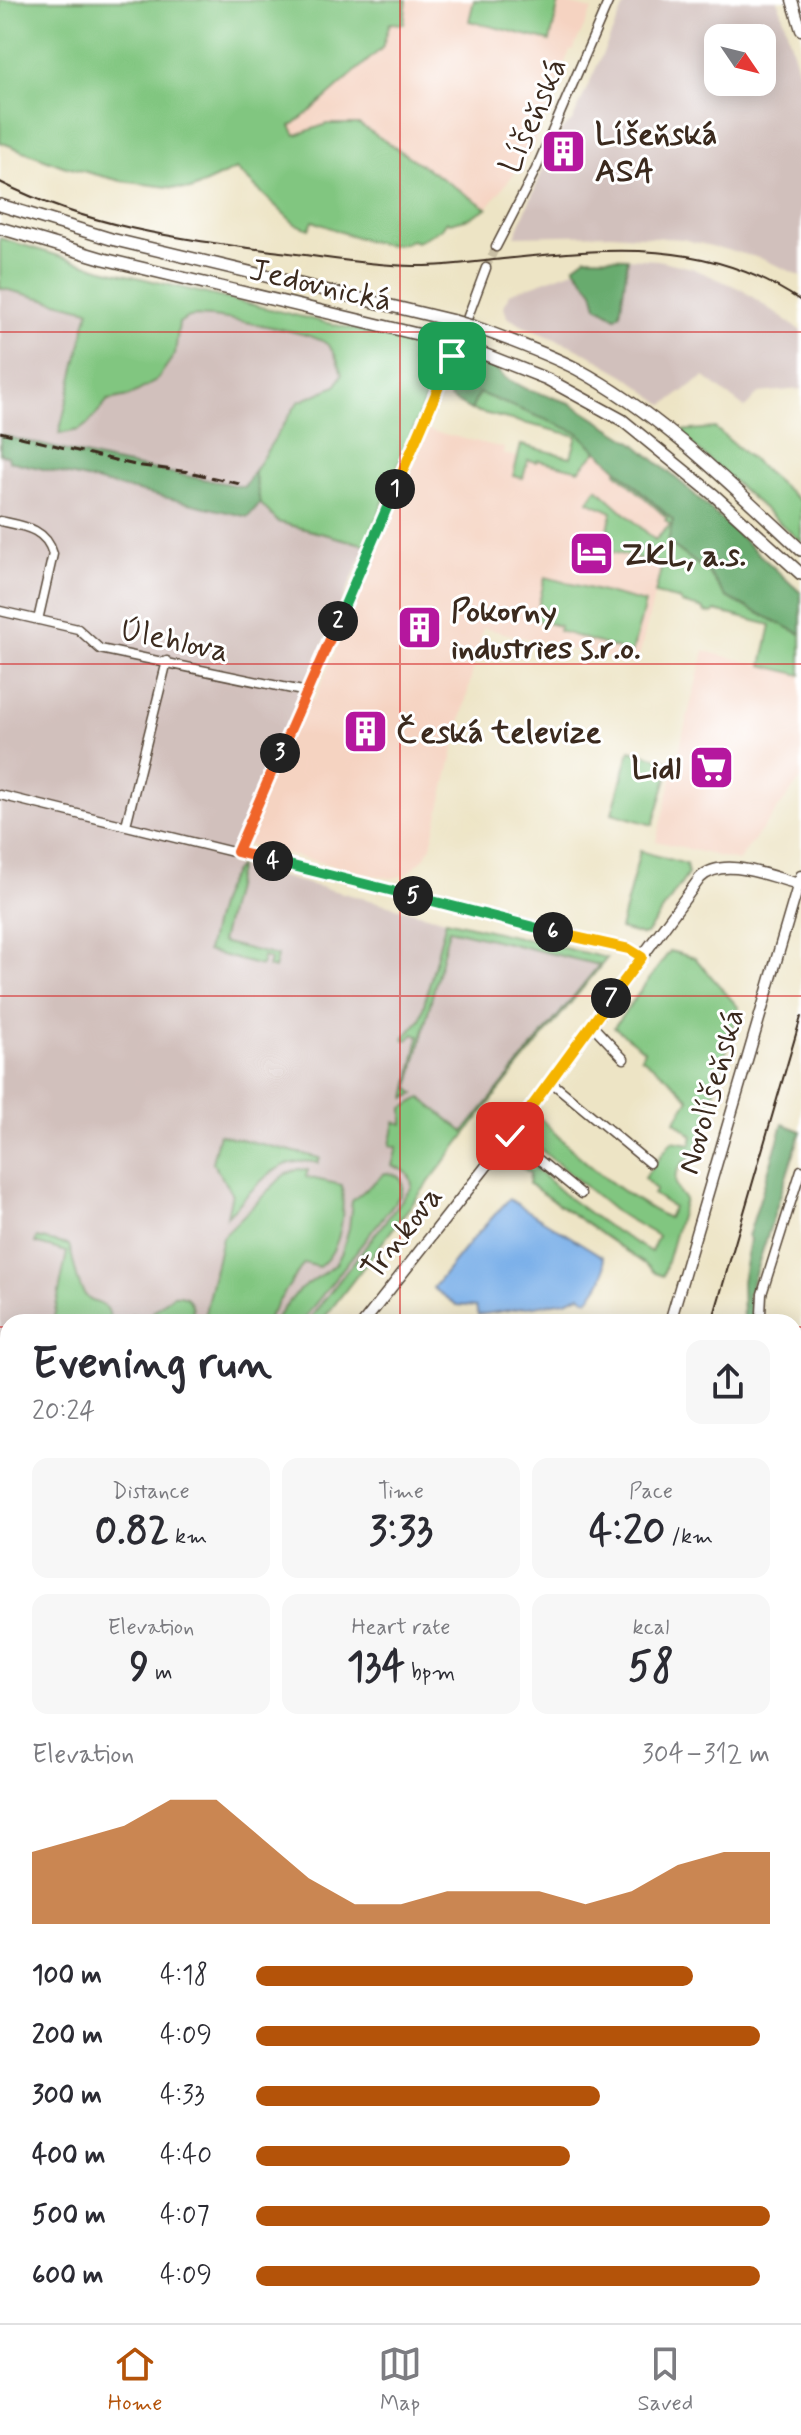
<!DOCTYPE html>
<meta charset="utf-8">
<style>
body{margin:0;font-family:Mynerve,sans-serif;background:#f7f7f7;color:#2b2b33;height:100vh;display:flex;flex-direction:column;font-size:30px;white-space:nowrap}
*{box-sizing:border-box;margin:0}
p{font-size:26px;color:#7c7c81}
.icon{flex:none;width:44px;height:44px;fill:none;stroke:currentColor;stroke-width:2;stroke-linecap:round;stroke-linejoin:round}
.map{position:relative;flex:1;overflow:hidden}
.details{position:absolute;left:0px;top:1314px;width:802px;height:1010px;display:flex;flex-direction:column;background:#fff;border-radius:24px 24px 0 0;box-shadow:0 4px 20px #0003}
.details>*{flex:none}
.needle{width:52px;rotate:125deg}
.controls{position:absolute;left:704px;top:24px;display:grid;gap:16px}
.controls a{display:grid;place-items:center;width:72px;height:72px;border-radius:16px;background:#fff;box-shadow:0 4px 20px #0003;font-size:40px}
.pin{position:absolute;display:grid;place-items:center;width:68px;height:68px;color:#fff;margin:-34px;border-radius:16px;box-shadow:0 4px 12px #0006}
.km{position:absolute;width:40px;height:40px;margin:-20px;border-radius:50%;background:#222;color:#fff;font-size:22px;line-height:40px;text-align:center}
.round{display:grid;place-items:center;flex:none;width:84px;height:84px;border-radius:16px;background:#f7f7f7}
.overview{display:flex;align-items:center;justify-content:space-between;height:136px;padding:0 32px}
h1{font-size:44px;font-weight:700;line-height:60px}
.figures{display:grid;grid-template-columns:repeat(3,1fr);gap:12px;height:136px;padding:8px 32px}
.figures div{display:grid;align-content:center;border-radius:16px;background:#f7f7f7;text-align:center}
.figures b{font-size:40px;font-weight:700}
.figures small{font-size:22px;font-weight:400}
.figures p{font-size:22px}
.chart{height:224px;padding:16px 32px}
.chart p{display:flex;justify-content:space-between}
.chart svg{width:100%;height:144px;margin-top:8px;fill:#b45309;opacity:.7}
ul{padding:0 32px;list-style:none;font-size:26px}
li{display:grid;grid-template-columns:128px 96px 1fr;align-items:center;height:60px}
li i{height:20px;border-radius:10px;background:#b45309}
.tabs{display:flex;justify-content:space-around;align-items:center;height:112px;border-top:2px solid #e1e1e2;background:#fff;font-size:22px;color:#7c7c81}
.tabs a{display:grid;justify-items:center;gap:4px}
.tabs .selected{color:#b45309}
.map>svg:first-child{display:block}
</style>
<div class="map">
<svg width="801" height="2323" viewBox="0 0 801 2323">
<rect width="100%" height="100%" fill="#fff"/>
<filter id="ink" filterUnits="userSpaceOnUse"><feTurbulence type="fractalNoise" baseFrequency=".0125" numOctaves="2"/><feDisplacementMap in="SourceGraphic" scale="16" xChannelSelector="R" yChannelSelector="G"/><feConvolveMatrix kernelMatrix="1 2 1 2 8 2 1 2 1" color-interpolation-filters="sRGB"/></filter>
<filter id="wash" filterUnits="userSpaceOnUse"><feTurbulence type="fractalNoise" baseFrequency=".006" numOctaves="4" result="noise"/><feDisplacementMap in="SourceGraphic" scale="32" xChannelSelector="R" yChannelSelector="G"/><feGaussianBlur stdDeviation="1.8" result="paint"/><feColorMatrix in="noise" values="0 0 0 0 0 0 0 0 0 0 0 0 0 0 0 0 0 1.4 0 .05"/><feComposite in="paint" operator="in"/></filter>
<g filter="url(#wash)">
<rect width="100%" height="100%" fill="#ede4c5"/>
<path fill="#f5d3c1" d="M407 0H550L592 10 573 50H570L530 153 487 208 359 124H327L296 135 291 125 312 110 382 48 390 23 404 24Z
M427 430 504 448 503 454 578 470 586 440 673 520 637 665 483 628 431 846 424 858 407 874 394 878 380 877 257 847 227 842 189 671 314 700 404 491Z
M704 651 801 675V779L738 861 656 841Z
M794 1606 801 1607V1879L794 1874Z"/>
<path fill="#d1c0bc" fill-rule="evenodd" d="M627 0H778L801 78V276L760 258 682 239 611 234 515 236 549 155 556 148 554 146 559 141 560 131 572 121ZM762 38V82H718V38Z
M0 241 95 269 415 346 411 363 422 372 431 386 365 549 228 863 446 920 607 958 500 1090 321 1322H8V1701L0 1709Z
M628 258 658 260 692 268 741 289 801 331V389L759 393 745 408 704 377 664 405 626 376 577 348 523 326 507 317 504 306 509 294 576 269 593 291 597 306 620 314Z"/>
<path fill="#81c680" stroke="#5e784f" stroke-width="2" d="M0 0H407L404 24 390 23 382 48 312 110 291 126 296 135 327 124H359L487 208 469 218 450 223 447 221 442 228 417 242 411 240C388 255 337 230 313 221L309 229 295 224 236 169 191 190 121 181 63 166 0 142Z
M474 0 559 2 550 41 469 21Z
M0 238 99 268 415 344 411 363 422 372 431 386 366 545 278 522 260 503 254 471 298 402 336 386 342 374C338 363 335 349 324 342 308 332 207 313 190 317 187 317 181 322 179 323L175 354 156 381 129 396 108 400 89 423 79 430 59 434 89 310 0 288Z
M479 393 577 432 597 451 579 470 538 460 537 462 528 460 523 478 513 476 521 445 571 457 577 436 471 410Z
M715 428 801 502V542L677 431Z
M618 470 673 520 668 542 709 573 726 597 801 634V675L762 665 771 625 715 611 713 614 704 612V609L681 603V600L655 594 662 564 603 550 612 512 588 501 597 488 655 540 670 525 665 520 667 518 616 472Z
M545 577 645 603 632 653 559 631 560 626 535 620Z
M630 750 672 762 653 825 612 813Z
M640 851 686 864 688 874 646 934 642 935 620 929Z
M239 866 221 942 277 956 274 969 268 967 270 959 263 957 261 966 207 951C214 924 219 886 239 866Z
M446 920 607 958 500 1090 321 1322H307L412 1187C412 1174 404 1169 392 1166L397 1147 390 1145 395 1122 403 1124V1108L421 1098 464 1132 599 965 449 929 409 1088 415 1094 406 1098 419 1036 414 1034 408 1040 403 1039 420 1020Z
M670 951 695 958 739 1008 696 1155C676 1163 667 1183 685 1199L663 1276 655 1273 649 1267 529 1184 530 1173 503 1154 511 1148 515 1150 567 1197 607 1226 651 1252 658 1236 616 1212 527 1138 540 1118C577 1157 619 1194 668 1218L673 1207 653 1194 656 1190 644 1178 672 1141 691 1144 693 1136 675 1121 689 1099 666 1076 641 1057 644 1050 614 1027Z
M219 1134 320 1158 318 1163C275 1154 255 1189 227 1216L232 1193 212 1162Z
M299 1169 308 1170 306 1177 342 1185C344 1213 343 1248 319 1267L304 1263 265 1322H203L222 1237 284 1175Z
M385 1173C399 1174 406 1179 401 1194L301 1322H273L298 1291 335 1265 342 1252 349 1228 352 1201Z
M37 1238 69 1245C74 1260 76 1284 86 1296 97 1308 110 1299 110 1322H53L67 1252 35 1243Z
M173 1295C191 1293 195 1306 192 1322H125L132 1315 147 1317Z"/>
<path fill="#68ab6e" stroke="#526a46" stroke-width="2" d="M586 257 628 258 620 314 616 317 597 306 593 291 574 266Z
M458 357 496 369 505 378 526 389 570 403 634 443 684 485 801 593V634L726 597 709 573 668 542 673 520 577 432 479 393 471 410 450 398 451 375Z
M0 435 109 461 244 487 254 471 260 503 248 517 9 461 8 456 0 454Z
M783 1124 801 1131 748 1296 753 1322H743L742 1281 750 1240 748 1237Z
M794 1378 801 1392V1607L794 1606V1424L797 1417Z"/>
<path fill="#7cb0e9" stroke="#5c6d84" stroke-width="2" d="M509 1199 603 1257C609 1275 598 1287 588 1300L580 1295 566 1301 478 1315 476 1307 457 1305 433 1288 470 1242Z"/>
</g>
<g filter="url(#ink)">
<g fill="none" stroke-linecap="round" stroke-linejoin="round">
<path stroke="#c9bfa4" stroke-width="8" stroke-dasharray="8 4" stroke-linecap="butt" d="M486 268 496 247
M452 356 467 319"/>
<defs>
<path id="minor" d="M496 247 536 169 609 0
M467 319 486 268
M0 521C23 526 46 528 53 554L38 620
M0 611 78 629 100 649 307 692
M0 795 629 949 642 957
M126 825 167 661
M237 852 452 356
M591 1024 624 1059
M550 1081 649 1163
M510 1136 581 1194
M764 1322 761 1314 762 1294 801 1170
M794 1340 801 1342
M0 1563 8 1567
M0 2020 8 2023
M794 2095 796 2096
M0 2116 8 2095
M794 2171 799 2174
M794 2243 801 2248
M0 2245 8 2249
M125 2316 136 2323
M502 2316V2323
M697 2316 698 2323
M785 2316 795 2323
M34 2323 37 2316
M275 2323 280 2316"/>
<path id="tertiary" d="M792 0 801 30
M364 1322 510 1136 700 878C724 855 770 877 799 884
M670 1322 801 876
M0 1730 8 1722
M626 2316 627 2323"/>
<path id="secondary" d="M0 205 111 239 454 321
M0 228 104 259 446 341
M475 327C509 340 544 352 577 369 662 415 731 485 801 550
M466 347 547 379 622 420 714 495 801 574"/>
</defs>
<use href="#minor" stroke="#564637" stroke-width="11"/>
<use href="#tertiary" stroke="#564637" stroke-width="13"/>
<use href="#secondary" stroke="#564637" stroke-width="14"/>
<use href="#minor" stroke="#fff" stroke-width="8"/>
<use href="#tertiary" stroke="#fff" stroke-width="10"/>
<use href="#secondary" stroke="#fff" stroke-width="11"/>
<path stroke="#3b2a1e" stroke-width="2" d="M0 182C90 228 181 239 280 252 324 257 368 265 413 266 443 267 473 262 503 259 610 248 708 238 801 301
M712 1322 801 1017
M794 1947 801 1952"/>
<path stroke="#3b2a1e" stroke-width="3" stroke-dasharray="12 6" stroke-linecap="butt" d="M0 432 135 465 189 472 244 485"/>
<defs>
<path id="secondary-bridge" d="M454 321 475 327
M446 341 466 347"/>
</defs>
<use href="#secondary-bridge" stroke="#564637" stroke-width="14" stroke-linecap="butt"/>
<use href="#secondary-bridge" stroke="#fff" stroke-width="11"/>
</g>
</g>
<g fill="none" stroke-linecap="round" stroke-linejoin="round" filter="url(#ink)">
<defs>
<path id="split-1" d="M395 489 452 356"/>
<path id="split-2" d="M338 621 395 489"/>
<path id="split-3" d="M280 753 338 621"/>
<path id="split-4" d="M273 861 237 852 280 753"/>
<path id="split-5" d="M273 861 413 896"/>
<path id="split-6" d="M413 896 553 932"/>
<path id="split-7" d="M553 932 629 949 642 957 611 998"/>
<path id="split-8" d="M510 1136 611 998"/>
</defs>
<use href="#split-1" stroke="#fff" stroke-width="16"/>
<use href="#split-2" stroke="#fff" stroke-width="16"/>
<use href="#split-3" stroke="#fff" stroke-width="16"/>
<use href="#split-4" stroke="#fff" stroke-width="16"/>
<use href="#split-5" stroke="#fff" stroke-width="16"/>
<use href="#split-6" stroke="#fff" stroke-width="16"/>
<use href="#split-7" stroke="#fff" stroke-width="16"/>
<use href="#split-8" stroke="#fff" stroke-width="16"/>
<use href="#split-1" stroke="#f5b400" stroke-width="10"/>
<use href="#split-2" stroke="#22a559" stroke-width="10"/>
<use href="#split-3" stroke="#f0652b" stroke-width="10"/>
<use href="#split-4" stroke="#f0652b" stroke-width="10"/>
<use href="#split-5" stroke="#22a559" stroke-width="10"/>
<use href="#split-6" stroke="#22a559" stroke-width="10"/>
<use href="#split-7" stroke="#f5b400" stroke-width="10"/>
<use href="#split-8" stroke="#f5b400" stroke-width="10"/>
</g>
<path fill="none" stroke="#d62828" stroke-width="2" stroke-opacity="0.55" d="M400 0V1322M0 332H801M0 664H801M0 996H801M0 1327H8M794 1327H801M0 1659H8M794 1659H801M0 1991H8M794 1991H801M400 2316V2323"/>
<defs>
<symbol id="building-square" viewBox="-11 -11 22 22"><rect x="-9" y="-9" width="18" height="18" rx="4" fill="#b5179e" stroke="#fff"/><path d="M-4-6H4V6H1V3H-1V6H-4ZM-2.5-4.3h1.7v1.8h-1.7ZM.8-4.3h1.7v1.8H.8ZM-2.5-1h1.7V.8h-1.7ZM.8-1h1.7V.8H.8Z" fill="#fff"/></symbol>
<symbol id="hotel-square" viewBox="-11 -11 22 22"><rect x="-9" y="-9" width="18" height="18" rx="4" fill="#b5179e" stroke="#fff"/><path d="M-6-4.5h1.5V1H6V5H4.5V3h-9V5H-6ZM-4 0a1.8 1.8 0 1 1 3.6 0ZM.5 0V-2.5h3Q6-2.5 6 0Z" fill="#fff"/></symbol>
<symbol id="supermarket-square" viewBox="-11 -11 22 22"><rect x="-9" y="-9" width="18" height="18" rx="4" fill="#b5179e" stroke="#fff"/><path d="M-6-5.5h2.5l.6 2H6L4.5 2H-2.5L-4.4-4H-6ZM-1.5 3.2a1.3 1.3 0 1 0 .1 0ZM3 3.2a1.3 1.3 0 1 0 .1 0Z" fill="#fff"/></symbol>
</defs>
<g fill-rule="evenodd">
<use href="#building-square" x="538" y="126" width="51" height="51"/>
<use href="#hotel-square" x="566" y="528" width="51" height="51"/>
<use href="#building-square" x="394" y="602" width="51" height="51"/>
<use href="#building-square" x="340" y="706" width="51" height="51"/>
<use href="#supermarket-square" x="686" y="742" width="51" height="51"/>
</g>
<g text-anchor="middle" stroke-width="6" stroke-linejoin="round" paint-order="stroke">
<g font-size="32" fill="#3b2a1e" stroke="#fff">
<text transform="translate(532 115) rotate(-66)" y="11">Líšeňská</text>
<text transform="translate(321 284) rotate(13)" y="11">Jedovnická</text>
<text transform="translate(174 639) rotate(12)" y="11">Úlehlova</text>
<text transform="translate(710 1091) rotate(-74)" y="11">Novolíšeňská</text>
<text transform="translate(401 1232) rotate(-52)" y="11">Trnkova</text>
</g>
<g font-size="32" font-weight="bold" fill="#3b2a1e" stroke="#fff" text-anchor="start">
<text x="595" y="144">Líšeňská<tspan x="595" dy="37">ASA</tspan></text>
<text x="622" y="565">ZKL, a.s.</text>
<text x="451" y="621">Pokorny<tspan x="451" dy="37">industries s.r.o.</tspan></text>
<text x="396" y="742">Česká televize</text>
<text x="681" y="778" text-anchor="end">Lidl</text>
</g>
</g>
</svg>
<div class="controls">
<a><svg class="needle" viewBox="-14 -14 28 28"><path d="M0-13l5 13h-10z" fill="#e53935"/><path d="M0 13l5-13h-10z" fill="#7c7c81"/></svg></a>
</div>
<div class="pin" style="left:452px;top:356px;background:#1e9e55"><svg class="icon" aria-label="arrive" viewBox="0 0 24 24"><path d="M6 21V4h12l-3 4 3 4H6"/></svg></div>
<div class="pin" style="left:510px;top:1136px;background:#d93025"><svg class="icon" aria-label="check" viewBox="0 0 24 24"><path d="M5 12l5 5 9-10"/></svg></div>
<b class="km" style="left:395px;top:489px">1</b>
<b class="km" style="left:338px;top:621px">2</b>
<b class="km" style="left:280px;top:753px">3</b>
<b class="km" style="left:273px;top:861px">4</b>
<b class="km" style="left:413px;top:896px">5</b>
<b class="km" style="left:553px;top:932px">6</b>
<b class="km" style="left:611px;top:998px">7</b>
<section class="details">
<div class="overview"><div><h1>Evening run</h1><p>20:24</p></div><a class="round"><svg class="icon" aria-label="share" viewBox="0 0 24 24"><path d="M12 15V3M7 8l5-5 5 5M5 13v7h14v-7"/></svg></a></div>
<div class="figures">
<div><p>Distance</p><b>0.82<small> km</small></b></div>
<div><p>Time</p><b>3:33</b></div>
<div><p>Pace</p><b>4:20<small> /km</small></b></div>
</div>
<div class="figures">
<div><p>Elevation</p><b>9<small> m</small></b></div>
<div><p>Heart rate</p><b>134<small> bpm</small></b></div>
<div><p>kcal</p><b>58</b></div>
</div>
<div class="chart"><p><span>Elevation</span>304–312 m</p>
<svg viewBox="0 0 160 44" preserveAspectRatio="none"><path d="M0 44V22L10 18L20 14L30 6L40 6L50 18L60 30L70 38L80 38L90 34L100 34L110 34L120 38L130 34L140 26L150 22L160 22V44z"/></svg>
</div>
<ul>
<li><b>100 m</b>4:18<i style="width:85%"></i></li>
<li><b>200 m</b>4:09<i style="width:98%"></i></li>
<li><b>300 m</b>4:33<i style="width:67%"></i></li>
<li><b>400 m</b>4:40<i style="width:61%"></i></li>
<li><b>500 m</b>4:07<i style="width:100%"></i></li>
<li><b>600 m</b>4:09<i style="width:98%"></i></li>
</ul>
</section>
</div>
<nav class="tabs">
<a class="selected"><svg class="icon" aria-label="home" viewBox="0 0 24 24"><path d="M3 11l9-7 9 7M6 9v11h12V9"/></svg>Home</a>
<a><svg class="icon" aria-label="map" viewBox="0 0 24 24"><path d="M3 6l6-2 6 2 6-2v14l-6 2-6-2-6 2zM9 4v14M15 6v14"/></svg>Map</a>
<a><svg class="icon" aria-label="saved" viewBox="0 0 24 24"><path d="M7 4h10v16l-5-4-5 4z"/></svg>Saved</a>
</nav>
